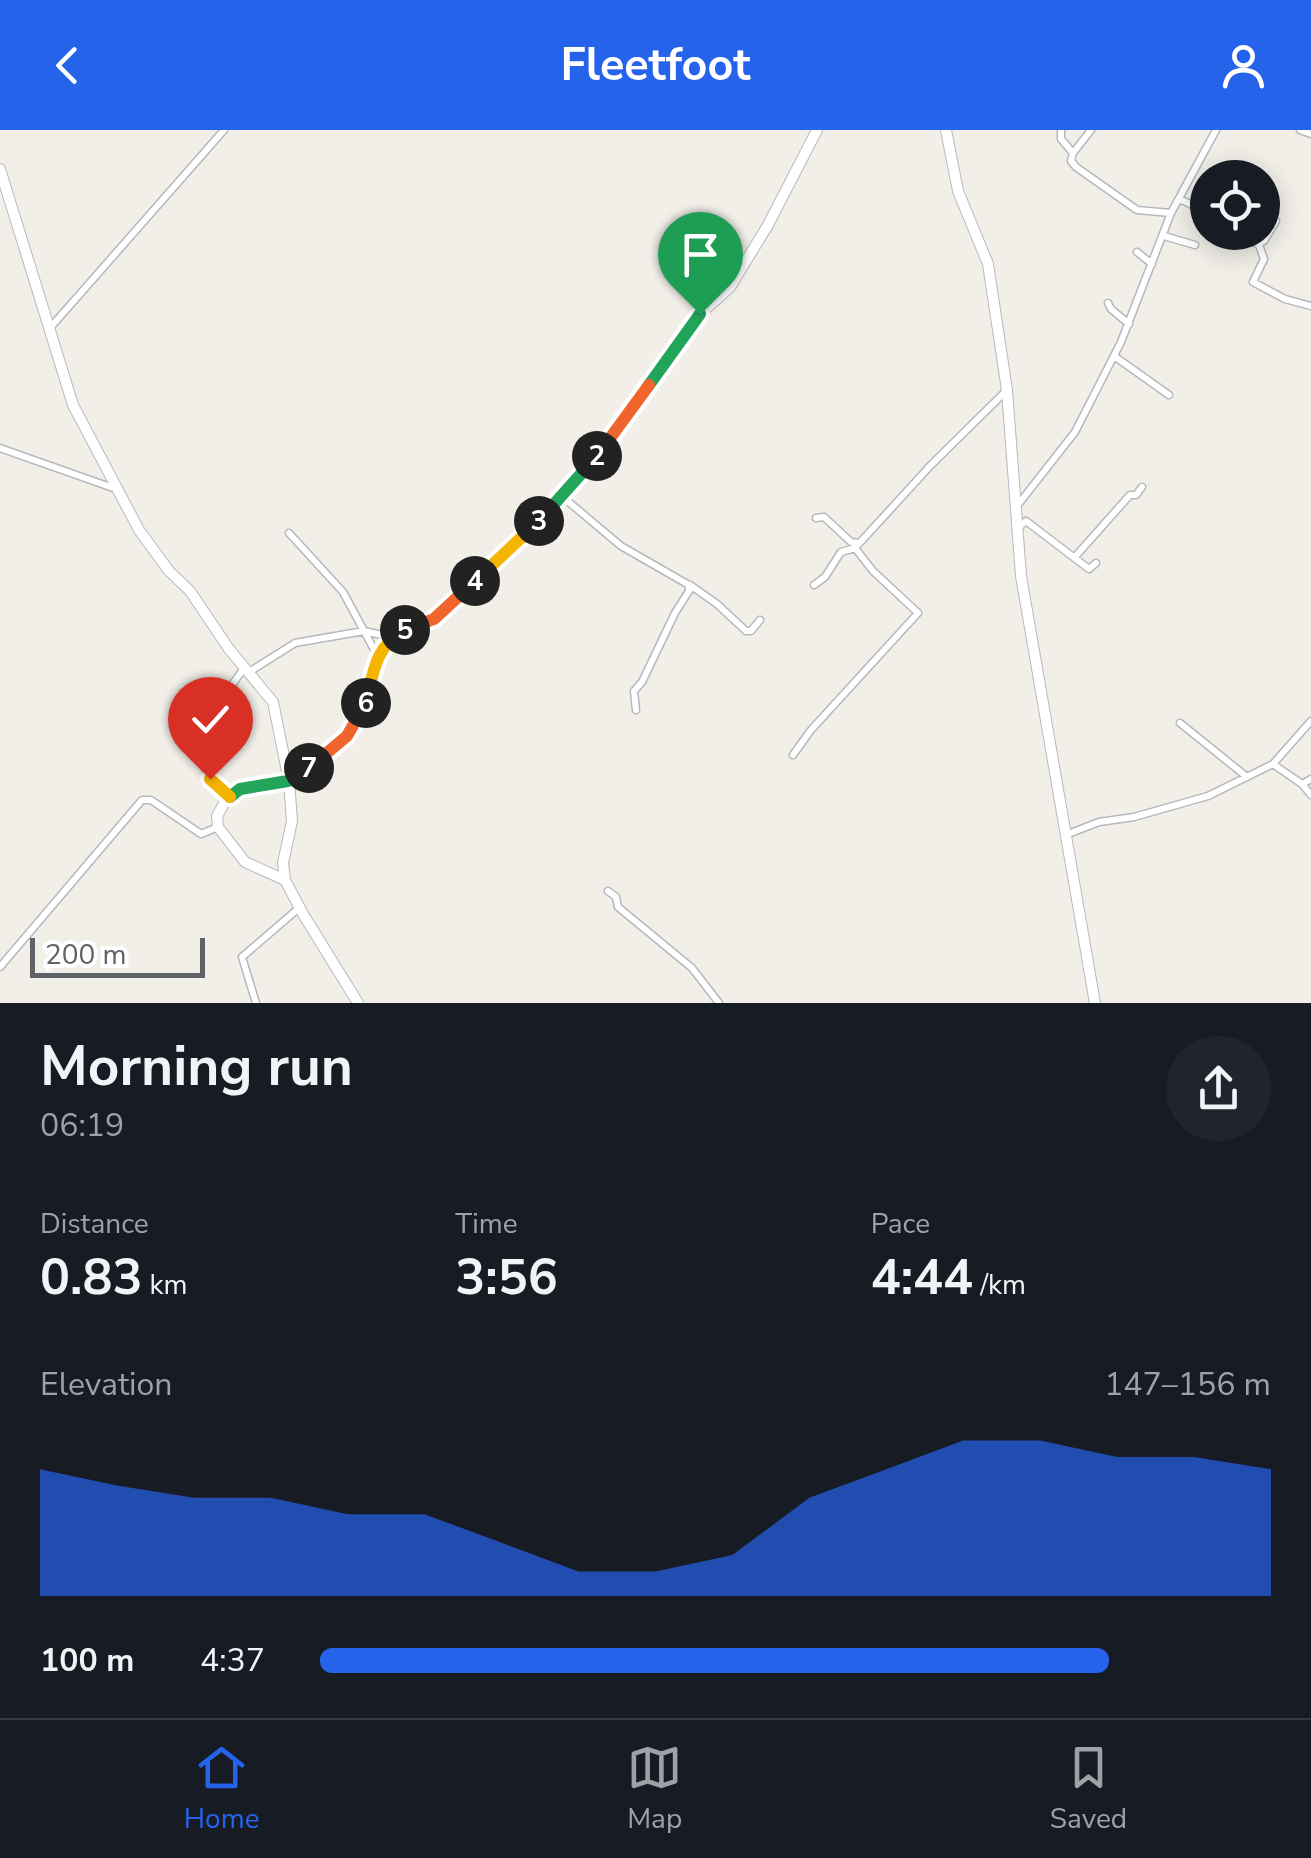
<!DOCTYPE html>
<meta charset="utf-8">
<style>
body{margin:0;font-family:"Nunito Sans",sans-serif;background:#20242c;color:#f1f3f6;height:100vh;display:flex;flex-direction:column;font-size:38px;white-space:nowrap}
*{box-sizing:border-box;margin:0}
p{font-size:32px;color:#9ea1a6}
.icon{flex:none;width:55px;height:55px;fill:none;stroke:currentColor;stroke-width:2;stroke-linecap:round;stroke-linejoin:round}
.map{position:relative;height:873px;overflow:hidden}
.details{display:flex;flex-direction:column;background:#171b24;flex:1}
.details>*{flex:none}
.buttons{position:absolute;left:1190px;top:30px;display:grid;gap:20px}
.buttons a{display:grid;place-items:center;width:90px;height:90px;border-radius:50%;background:#171b24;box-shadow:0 5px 25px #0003;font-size:50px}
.scale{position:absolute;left:30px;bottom:25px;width:175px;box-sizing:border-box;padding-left:10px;border:5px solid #5f6368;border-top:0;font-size:28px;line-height:35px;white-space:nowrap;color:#5f6368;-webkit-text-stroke:8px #fff;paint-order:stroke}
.pin{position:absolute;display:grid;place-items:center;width:85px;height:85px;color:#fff;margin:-102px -42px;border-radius:50% 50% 50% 0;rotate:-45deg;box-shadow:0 0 10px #0007}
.pin .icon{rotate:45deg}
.km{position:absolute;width:50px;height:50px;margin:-25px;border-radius:50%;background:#222;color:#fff;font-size:28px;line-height:50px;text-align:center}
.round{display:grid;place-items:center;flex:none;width:105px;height:105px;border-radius:52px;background:#20242c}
.headline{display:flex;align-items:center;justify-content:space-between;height:170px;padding:0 40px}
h1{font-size:55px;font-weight:700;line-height:75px}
.metrics{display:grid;grid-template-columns:repeat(3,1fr);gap:15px;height:170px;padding:10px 40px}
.metrics div{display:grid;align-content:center}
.metrics b{font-size:50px;font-weight:700}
.metrics small{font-size:28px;font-weight:400}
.metrics p{font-size:28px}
.chart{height:280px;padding:20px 40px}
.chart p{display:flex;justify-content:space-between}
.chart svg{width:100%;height:180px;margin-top:10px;fill:#2563eb;opacity:.7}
ul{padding:0 40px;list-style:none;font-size:32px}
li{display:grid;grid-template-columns:160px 120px 1fr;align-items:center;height:75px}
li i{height:25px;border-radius:12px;background:#2563eb}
header{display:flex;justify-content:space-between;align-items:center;height:130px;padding:0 40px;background:#2563eb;color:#fff;font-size:45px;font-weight:700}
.menu{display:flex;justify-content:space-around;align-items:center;height:140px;border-top:2px solid #363941;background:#171b24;font-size:28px;color:#9ea1a6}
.menu a{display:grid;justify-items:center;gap:5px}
.menu .on{color:#2563eb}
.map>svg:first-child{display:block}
</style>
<header><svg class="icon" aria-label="back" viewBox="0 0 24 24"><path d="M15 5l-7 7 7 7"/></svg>Fleetfoot<svg class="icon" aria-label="person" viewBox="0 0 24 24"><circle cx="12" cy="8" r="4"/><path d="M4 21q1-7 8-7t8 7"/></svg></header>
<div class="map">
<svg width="1311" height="873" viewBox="0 0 1311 873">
<rect width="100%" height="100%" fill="#f1efe8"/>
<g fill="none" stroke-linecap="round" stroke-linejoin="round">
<defs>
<path id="street" d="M1061 0V9L1073 23
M1091 0 1073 23 1071 31 1076 37 1137 80 1171 83
M1300 0 1311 4
M1179 69 1208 82
M1241 102 1259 115 1264 129 1253 152 1285 169 1311 176
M1164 106 1195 115
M1257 114 1264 111 1276 91
M1137 122 1152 134
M1108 173 1111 179 1129 194
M50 198 224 0
M1114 226 1169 265
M0 318 116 359
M564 368 621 416 689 455V461L675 483 642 552 634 561 636 580
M1017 376 1075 302 1121 212 1171 83 1216 0
M816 388 824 387 851 412 858 413
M1017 399 1026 391 1089 439 1096 433
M289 403 343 462 377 525
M1074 428 1130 365H1136L1142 357
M690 455 717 474 746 501H751L760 490
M814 455 825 447 841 422 855 418
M249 542 295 513 364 501 391 507
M1180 593 1247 647
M793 625 811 600 918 483 873 441 855 418 930 336 1006 261
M1273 634 1302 654 1311 649
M1302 654 1311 665
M229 667 210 649 198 621 207 590 244 538
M1068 704 1099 692 1134 687 1208 666 1273 634 1311 591
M608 761 616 767 618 777 692 838 719 873
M0 837 142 670H151L201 704 218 697
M256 873 242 827 299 778"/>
<path id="secondary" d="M946 0 958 61 988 134 1007 260 1021 446 1095 873
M0 39 73 275 139 400 169 441 190 461 229 519 273 572 289 651 292 691 283 733 285 750 303 784 358 873
M285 750 245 732 218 697 217 686 226 670 240 659 289 651 328 625 357 592 365 576 377 525 391 507 434 489 563 368 602 321 700 184 730 157 768 95 817 0"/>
</defs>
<use href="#street" stroke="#b5b8bc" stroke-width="9"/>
<use href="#secondary" stroke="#b6babf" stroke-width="12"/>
<use href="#street" stroke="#fff" stroke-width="6"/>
<use href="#secondary" stroke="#fff" stroke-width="10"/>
</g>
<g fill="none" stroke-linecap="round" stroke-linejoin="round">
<defs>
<path id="split-1" d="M649 255 700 184"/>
<path id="split-2" d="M597 326 649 255"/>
<path id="split-3" d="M539 391 597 326"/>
<path id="split-4" d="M475 451 539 391"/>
<path id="split-5" d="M405 500 434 489 475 451"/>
<path id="split-6" d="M366 573C373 543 375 516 405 500"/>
<path id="split-7" d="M309 638 347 606 366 573"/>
<path id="split-8" d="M230 667 240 659 288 651 309 638"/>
<path id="split-9" d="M210 649 230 667"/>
</defs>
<use href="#split-1" stroke="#fff" stroke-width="20"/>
<use href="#split-2" stroke="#fff" stroke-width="20"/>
<use href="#split-3" stroke="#fff" stroke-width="20"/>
<use href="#split-4" stroke="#fff" stroke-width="20"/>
<use href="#split-5" stroke="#fff" stroke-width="20"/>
<use href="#split-6" stroke="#fff" stroke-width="20"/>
<use href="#split-7" stroke="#fff" stroke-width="20"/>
<use href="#split-8" stroke="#fff" stroke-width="20"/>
<use href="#split-9" stroke="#fff" stroke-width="20"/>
<use href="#split-1" stroke="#22a559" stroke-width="12"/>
<use href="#split-2" stroke="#f0652b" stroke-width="12"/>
<use href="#split-3" stroke="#22a559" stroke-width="12"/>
<use href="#split-4" stroke="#f5b400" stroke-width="12"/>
<use href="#split-5" stroke="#f0652b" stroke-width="12"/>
<use href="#split-6" stroke="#f5b400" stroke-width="12"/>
<use href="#split-7" stroke="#f0652b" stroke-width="12"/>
<use href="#split-8" stroke="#22a559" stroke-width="12"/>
<use href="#split-9" stroke="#f5b400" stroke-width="12"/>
</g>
</svg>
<div class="buttons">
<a><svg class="icon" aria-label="locate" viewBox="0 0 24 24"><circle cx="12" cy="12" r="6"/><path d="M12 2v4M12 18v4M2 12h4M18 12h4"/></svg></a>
</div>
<div class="scale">200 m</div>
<div class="pin" style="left:700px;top:184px;background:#1e9e55"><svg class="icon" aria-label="arrive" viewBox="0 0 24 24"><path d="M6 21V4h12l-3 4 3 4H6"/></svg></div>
<div class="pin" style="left:210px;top:649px;background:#d93025"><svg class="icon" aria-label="check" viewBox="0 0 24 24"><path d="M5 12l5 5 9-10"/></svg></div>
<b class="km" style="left:597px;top:326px">2</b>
<b class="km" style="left:539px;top:391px">3</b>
<b class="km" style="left:475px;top:451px">4</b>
<b class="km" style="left:405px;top:500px">5</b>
<b class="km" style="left:366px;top:573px">6</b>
<b class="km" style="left:309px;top:638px">7</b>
</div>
<section class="details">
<div class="headline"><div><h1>Morning run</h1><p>06:19</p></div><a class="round"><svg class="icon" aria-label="share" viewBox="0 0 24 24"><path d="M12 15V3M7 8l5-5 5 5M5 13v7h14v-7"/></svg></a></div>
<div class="metrics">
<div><p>Distance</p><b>0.83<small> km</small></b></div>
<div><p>Time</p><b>3:56</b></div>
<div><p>Pace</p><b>4:44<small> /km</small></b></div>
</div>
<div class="chart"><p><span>Elevation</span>147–156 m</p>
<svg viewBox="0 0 160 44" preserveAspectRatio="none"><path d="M0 44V13L10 17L20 20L30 20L40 24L50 24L60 31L70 38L80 38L90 34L100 20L110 13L120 6L130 6L140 10L150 10L160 13V44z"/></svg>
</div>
<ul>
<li><b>100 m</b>4:37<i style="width:83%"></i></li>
</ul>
</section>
<nav class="menu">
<a class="on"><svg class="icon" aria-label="home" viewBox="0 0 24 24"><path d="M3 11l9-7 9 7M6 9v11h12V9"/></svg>Home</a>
<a><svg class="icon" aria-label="map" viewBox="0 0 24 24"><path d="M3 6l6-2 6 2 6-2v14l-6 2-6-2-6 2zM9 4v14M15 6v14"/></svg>Map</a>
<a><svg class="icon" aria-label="saved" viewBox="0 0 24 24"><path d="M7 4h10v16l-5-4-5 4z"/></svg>Saved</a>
</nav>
